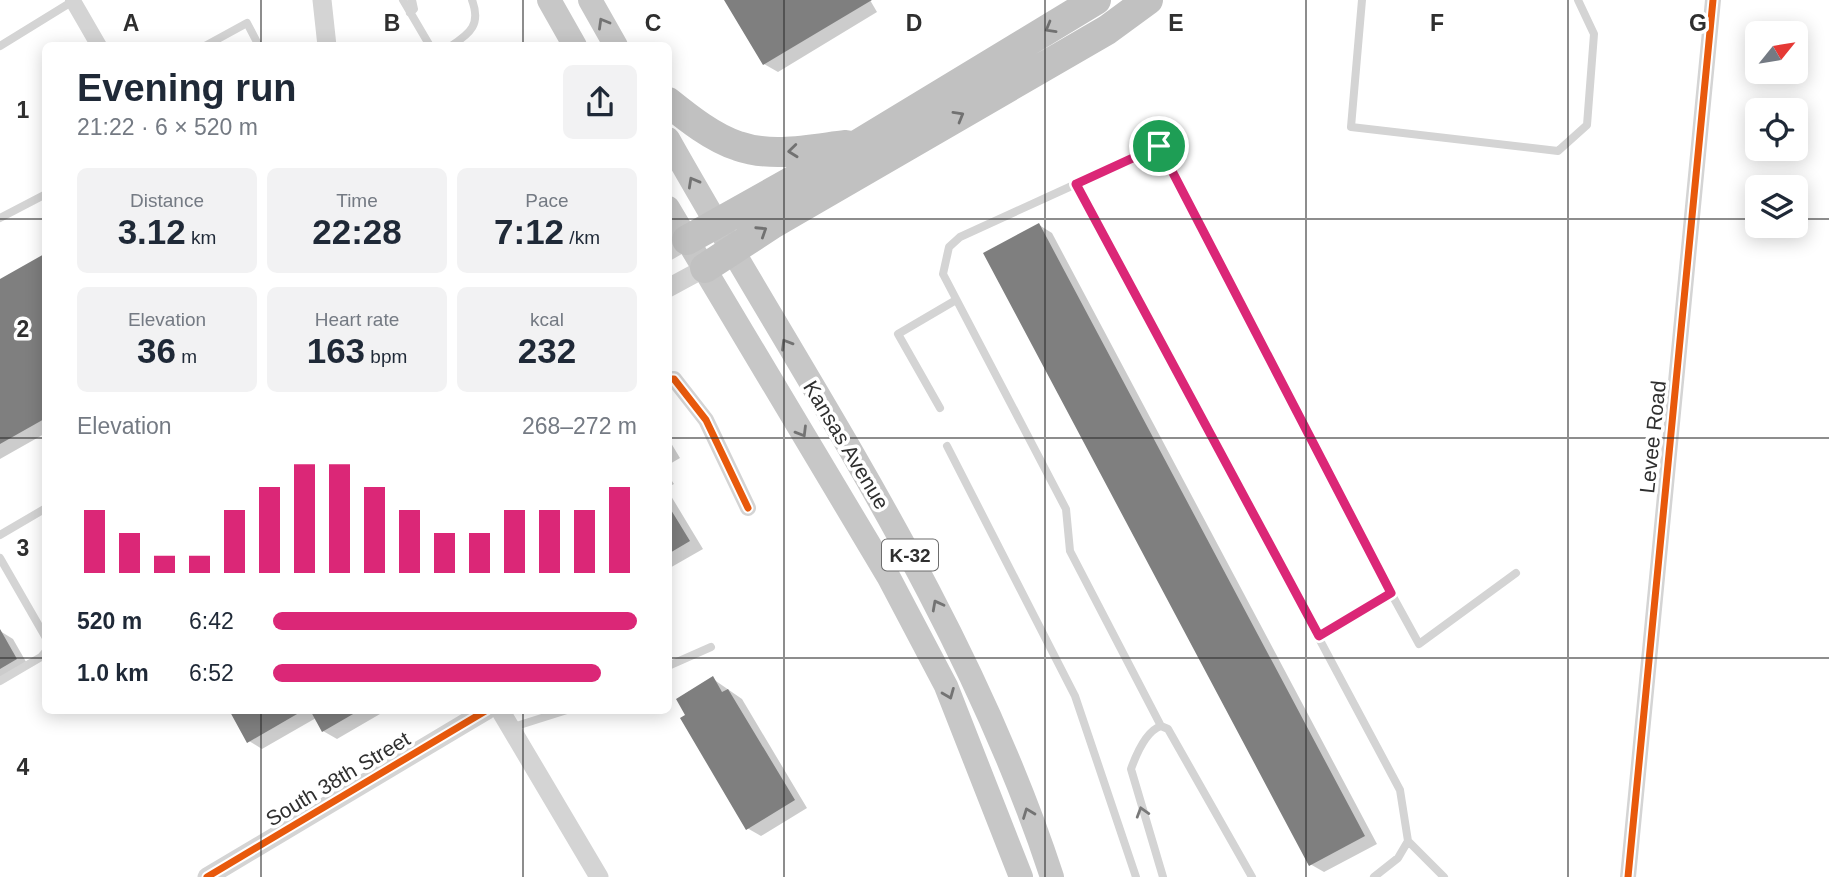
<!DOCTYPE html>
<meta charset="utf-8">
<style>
body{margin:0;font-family:Helvetica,sans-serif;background:#f2f2f3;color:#1f2937;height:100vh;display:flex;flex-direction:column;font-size:26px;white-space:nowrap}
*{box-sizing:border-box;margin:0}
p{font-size:23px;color:#747a83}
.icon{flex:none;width:38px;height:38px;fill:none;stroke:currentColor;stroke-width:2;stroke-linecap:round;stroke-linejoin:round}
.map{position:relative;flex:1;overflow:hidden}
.panel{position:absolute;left:42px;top:42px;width:630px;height:672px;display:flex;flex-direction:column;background:#fff;border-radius:10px;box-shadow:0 4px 18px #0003}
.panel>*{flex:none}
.needle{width:46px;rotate:60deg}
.tools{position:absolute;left:1745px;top:21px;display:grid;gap:14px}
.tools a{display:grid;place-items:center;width:63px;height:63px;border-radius:10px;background:#fff;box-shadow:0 4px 18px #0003;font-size:35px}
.pin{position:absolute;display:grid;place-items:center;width:60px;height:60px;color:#fff;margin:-30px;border:4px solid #fff;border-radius:50%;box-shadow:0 2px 7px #0007}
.round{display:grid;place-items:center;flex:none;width:74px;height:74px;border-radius:10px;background:#f2f2f3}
.overview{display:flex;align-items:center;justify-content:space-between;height:119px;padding:0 35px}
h1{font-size:38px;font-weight:700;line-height:52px}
.metrics{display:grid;grid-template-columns:repeat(3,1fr);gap:10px;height:119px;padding:7px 35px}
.metrics div{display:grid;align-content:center;border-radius:10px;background:#f2f2f3;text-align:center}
.metrics b{font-size:35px;font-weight:700}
.metrics small{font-size:19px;font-weight:400}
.metrics p{font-size:19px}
.chart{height:196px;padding:14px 35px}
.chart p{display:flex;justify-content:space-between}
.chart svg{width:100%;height:126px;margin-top:7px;stroke:#db2777;stroke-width:6}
ul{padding:0 35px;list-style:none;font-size:23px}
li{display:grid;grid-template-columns:112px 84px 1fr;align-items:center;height:52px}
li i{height:18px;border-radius:9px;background:#db2777}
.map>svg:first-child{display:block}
</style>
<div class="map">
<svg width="1829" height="877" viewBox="0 0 1829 877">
<rect width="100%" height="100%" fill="#fff"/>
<path fill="#0003" d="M726 0H870L877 12 778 72 764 64Z
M1039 225 1052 233 1377 844 1324 872 1310 864Z
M46 255V433L0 459V281Z
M668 438 680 458 668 465Z
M668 475 674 484 668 487Z
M668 491 703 549 668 569Z
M0 631 13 639 29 667 0 684Z
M713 679 742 699 807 808 761 836 747 828 688 715Z
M231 710H378L380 714 337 739 323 731 316 718 262 749 249 741Z"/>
<path fill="#7f7f7f" d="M724 0H872L763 65Z
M1039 223 1365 836 1309 866 983 253Z
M46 253V418L0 444V279Z
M668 505 690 541 668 554Z
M0 629 17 659 0 669Z
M713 676 722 692 728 689 795 800 746 830 680 718 685 715 676 699Z
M229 710H304L247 743Z
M310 710H360L322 732Z"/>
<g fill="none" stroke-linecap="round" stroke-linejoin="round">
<path stroke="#d4d4d4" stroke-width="8" d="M403 0 430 46
M1362 0 1351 127 1558 151 1587 125 1594 34 1578 0
M410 13 414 9 412 0
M0 46 73 1
M205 46 247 23 259 46
M451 46C471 33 481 24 472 0
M1076 184 1159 146 1391 593 1319 636
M0 218 46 194
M940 408 898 334 956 300
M947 446 1075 696 1136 877
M0 535 46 508
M0 558 46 638
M1391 593 1419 644 1516 573
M668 666 711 647
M0 681 41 657 46 651
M1161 726C1146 731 1136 755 1131 769L1163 877
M510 728 567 710
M1408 841 1444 877
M1252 877 1168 729 1161 726 1070 551 1066 509 943 274 949 247 960 237 1076 184 1400 790 1408 841 1398 858 1374 877"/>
<path stroke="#d4d4d4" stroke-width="16" d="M73 1 99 46
M668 379H674L706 420 748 508
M1628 877 1713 0"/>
<path stroke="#d4d4d4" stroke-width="19" d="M322 0 327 46
M668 251 687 240
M668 288 705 268
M500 710 599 877
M207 877 487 710"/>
<path stroke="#c7c7c7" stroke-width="24" d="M549 0 575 46
M590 0 616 46
M668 139C804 381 965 611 1052 877
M668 208 888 576 946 686 1021 877"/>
<path stroke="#c1c1c1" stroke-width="30" d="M668 102C688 118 713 138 738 146 772 158 812 149 846 145
M687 240 860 143 1096 0
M705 268 774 223 1107 30 1148 0"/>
<defs>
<path id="cycleway" d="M668 379H674L706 420 748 508
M207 877 487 710
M1628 877 1713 0"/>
</defs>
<use href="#cycleway" stroke="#fff" stroke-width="11"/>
<use href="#cycleway" stroke="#e8590c" stroke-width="7"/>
</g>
<defs><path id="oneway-chevron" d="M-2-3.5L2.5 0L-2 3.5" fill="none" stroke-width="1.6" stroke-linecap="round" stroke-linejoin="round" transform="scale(1.75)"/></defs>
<g stroke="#737373">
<use href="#oneway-chevron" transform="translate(603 23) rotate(-120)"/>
<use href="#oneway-chevron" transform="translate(693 182) rotate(-119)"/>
<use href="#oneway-chevron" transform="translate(786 344) rotate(-121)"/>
<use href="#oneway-chevron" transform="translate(802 432) rotate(59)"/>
<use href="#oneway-chevron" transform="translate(937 605) rotate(-118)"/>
<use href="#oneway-chevron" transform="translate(949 694) rotate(68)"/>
<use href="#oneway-chevron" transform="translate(1028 813) rotate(-111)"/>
</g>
<g stroke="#717171">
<use href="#oneway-chevron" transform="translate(1050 28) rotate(150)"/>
<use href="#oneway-chevron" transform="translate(959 116) rotate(-30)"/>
<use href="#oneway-chevron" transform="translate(793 151) rotate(174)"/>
<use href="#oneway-chevron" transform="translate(762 231) rotate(-33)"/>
</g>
<use stroke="#797979" href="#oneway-chevron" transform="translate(1142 812) rotate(-107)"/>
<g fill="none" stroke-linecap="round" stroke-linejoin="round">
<defs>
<path id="route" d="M1159 146 1391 593 1319 636 1076 184Z"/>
</defs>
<use href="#route" stroke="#fff" stroke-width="14"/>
<use href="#route" stroke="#db2777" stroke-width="9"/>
</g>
<path fill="none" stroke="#2f2f2f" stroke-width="2" stroke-opacity="0.55" d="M261 0V46M523 0V46M784 0V877M1045 0V877M1306 0V877M1568 0V877M0 219H46M668 219H1757M1796 219H1829M0 438H46M668 438H1829M0 658H46M668 658H1829M261 710V877M523 710V877"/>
<g text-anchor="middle" stroke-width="7" stroke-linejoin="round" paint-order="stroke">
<rect fill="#fff" stroke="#6d6d6d" stroke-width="2" x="882" y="539.5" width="56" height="31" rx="5"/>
<g font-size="19" font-weight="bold" fill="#2f2f2f">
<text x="910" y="562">K-32</text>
</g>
<g font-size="21" fill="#2f2f2f" stroke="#fff">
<text transform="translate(1653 437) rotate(-84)" y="7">Levee Road</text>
<text transform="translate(846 445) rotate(59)" y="7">Kansas Avenue</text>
<text transform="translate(338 779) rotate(-31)" y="7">South 38th Street</text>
</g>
</g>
<g font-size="23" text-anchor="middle" font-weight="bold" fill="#2f2f2f" stroke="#fff" stroke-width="7" stroke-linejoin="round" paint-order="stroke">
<text x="131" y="31">A</text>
<text x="392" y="31">B</text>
<text x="653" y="31">C</text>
<text x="914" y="31">D</text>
<text x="1176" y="31">E</text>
<text x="1437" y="31">F</text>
<text x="1698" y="31">G</text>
<text x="23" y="118">1</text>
<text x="23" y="337">2</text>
<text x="23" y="556">3</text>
<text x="23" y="775">4</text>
</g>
</svg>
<div class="tools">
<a><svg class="needle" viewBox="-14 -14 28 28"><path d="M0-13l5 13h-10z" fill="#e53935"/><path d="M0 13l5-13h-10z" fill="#747a83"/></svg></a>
<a><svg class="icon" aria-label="locate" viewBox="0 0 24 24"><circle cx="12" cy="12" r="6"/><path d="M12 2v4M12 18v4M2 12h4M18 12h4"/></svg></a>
<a><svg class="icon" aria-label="layers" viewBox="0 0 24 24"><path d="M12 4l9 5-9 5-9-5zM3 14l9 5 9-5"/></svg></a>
</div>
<div class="pin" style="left:1159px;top:146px;background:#1e9e55"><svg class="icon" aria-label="arrive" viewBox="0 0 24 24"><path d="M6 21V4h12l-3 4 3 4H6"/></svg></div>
<section class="panel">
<div class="overview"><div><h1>Evening run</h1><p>21:22 · 6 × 520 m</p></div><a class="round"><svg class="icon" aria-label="share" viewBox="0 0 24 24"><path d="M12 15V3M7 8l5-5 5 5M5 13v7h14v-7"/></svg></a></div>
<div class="metrics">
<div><p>Distance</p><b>3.12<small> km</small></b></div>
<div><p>Time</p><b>22:28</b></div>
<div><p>Pace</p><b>7:12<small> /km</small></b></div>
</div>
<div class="metrics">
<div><p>Elevation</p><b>36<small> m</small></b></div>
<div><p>Heart rate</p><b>163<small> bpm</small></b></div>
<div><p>kcal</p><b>232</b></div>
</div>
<div class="chart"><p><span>Elevation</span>268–272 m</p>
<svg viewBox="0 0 160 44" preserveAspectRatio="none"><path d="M5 44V22M15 44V30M25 44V38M35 44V38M45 44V22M55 44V14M65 44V6M75 44V6M85 44V14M95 44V22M105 44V30M115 44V30M125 44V22M135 44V22M145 44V22M155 44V14"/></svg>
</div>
<ul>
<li><b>520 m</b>6:42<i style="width:100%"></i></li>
<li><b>1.0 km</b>6:52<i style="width:90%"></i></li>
</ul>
</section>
</div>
